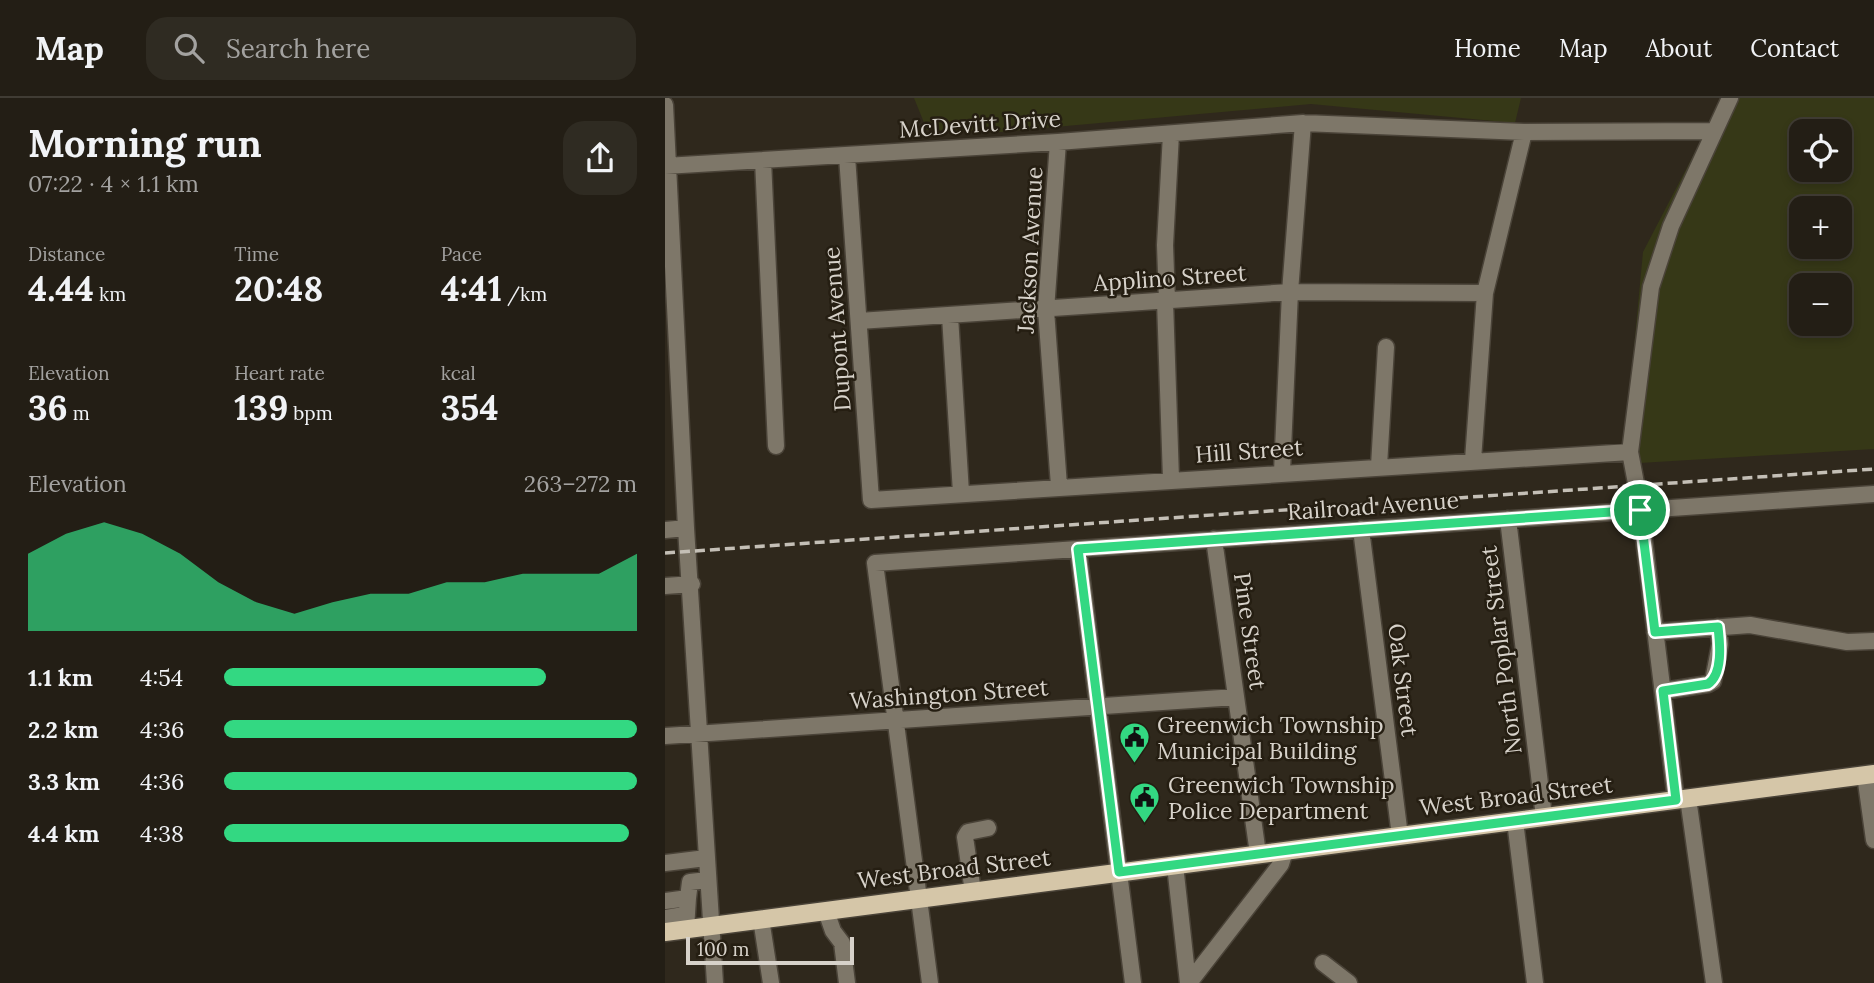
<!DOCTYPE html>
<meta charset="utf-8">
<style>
body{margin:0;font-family:Lora,serif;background:#2f2b22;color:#f1f3f6;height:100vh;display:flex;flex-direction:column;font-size:26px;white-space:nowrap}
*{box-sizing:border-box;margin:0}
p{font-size:23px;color:#a3a2a0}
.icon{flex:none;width:38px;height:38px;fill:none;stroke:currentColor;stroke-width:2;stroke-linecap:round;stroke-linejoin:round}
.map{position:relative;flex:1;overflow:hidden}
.details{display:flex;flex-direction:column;background:#231e15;width:665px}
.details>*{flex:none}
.fabs{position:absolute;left:1124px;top:21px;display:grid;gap:14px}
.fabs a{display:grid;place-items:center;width:63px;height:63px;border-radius:14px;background:#231e15;box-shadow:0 4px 10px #0003,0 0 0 2px #403c34;font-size:35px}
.scale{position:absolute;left:21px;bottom:18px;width:168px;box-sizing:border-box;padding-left:7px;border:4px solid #d7d2ca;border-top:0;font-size:19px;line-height:24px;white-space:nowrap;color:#d7d2ca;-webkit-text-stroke:5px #251e12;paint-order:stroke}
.pin{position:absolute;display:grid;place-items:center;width:60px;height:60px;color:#fff;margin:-30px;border:4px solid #fff;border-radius:50%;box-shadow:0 2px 7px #0007}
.round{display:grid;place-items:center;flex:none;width:74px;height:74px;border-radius:21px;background:#2f2b22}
.overview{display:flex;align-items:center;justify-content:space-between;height:119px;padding:0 28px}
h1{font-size:38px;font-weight:700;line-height:52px}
.figures{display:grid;grid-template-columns:repeat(3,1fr);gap:10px;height:119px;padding:7px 28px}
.figures div{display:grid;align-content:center}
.figures b{font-size:35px;font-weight:700}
.figures small{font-size:19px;font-weight:400}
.figures p{font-size:19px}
.chart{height:196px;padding:14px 28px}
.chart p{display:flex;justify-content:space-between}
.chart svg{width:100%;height:126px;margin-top:7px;fill:#33d882;opacity:.7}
ul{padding:0 28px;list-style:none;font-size:23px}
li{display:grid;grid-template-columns:112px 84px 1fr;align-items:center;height:52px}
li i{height:18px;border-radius:9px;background:#33d882}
header{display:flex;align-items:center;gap:42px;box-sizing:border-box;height:98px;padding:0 35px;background:#231e15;border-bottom:2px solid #403c34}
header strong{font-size:33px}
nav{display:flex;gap:38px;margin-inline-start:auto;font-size:24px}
.search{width:490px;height:63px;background:#2f2b22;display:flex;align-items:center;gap:18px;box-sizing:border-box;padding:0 24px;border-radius:21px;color:#a3a2a0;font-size:26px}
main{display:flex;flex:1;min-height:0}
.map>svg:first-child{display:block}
</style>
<header>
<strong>Map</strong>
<div class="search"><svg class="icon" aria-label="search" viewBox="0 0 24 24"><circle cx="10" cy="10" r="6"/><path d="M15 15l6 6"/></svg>Search here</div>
<nav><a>Home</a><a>Map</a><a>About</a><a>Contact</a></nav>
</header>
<main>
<section class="details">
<div class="overview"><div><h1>Morning run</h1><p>07:22 · 4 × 1.1 km</p></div><a class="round"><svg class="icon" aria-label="share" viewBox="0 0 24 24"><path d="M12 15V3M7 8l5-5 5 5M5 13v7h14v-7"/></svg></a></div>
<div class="figures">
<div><p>Distance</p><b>4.44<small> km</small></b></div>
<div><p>Time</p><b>20:48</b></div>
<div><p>Pace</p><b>4:41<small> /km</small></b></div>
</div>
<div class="figures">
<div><p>Elevation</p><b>36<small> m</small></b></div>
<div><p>Heart rate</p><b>139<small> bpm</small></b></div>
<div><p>kcal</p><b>354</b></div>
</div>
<div class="chart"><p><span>Elevation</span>263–272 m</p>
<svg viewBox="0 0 160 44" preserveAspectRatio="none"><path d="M0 44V17L10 10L20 6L30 10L40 17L50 27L60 34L70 38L80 34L90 31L100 31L110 27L120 27L130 24L140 24L150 24L160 17V44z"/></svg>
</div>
<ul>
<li><b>1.1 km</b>4:54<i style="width:78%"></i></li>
<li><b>2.2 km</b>4:36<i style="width:100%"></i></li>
<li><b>3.3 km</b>4:36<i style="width:100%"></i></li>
<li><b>4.4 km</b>4:38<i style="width:98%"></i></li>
</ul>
</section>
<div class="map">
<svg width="1209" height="885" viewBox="0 0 1209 885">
<rect width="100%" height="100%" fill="#2f281c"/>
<path fill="#363817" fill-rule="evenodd" d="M249 0H856L850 25 646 6 335 34 262 32Z
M1058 0H1209V351L958 366 978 154ZM1136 33H1174V72H1136ZM1136 110H1174V149H1136ZM1136 187H1174V226H1136Z"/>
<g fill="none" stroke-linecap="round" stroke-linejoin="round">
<defs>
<path id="minor" d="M0 7 21 430 50 885
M393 44 381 212 394 388
M182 58 206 402 965 354
M98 62 111 348
M0 68 393 44 638 25 859 34 1049 33
M500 203 506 381
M502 203 500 147 506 36
M285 218 296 395
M194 223 625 194 820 195
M808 362 820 195 859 34
M714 368 721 249
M617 374 625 194 638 25
M843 421 879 719
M696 431 735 738
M0 432 21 430
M549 441 593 756
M413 451 468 885
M0 488 27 486
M990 534 1085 527 1182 544 1209 543
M998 593 1043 586 1048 583 1055 546 1053 529
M0 638 571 599
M1200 677 1209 742
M1023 700 1049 885
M1011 702 974 401 965 354 986 189 1006 128 1065 0
M850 723 870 885
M0 765 41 760
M510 767 523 885
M308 794 300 739 303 734 323 730
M23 800 25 784 43 782
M0 803 23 800 21 831
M161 813 168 833 177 845 182 885
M0 820 19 817
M96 821 106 885
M658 865 684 885
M265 885 210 465 1209 396
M524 885 616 766 620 753"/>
<path id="major" d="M0 834 1209 676"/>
</defs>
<use href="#minor" stroke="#4a4338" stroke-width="19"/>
<use href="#major" stroke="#4a4338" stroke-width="21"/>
<use href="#minor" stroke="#7e7769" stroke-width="16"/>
<use href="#major" stroke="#d5c6a8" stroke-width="18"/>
<path stroke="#c4bfb6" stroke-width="3.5" stroke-dasharray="10 5" stroke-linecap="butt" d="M0 455 1209 371"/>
</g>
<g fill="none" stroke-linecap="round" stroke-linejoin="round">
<defs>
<path id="route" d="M975 412 990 534 1053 529C1055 546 1058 576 1043 586L998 593 1011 702 454 774 413 451Z"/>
</defs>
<use href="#route" stroke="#fff" stroke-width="14"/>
<use href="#route" stroke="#33d882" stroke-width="9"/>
</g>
<defs>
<symbol id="civic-pin" viewBox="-11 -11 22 30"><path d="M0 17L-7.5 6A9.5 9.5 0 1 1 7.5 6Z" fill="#33d882" stroke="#251e12"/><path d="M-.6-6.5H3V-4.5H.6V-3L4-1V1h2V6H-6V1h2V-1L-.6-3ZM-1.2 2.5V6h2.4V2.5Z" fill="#111"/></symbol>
</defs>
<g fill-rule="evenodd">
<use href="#civic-pin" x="452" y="622" width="35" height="47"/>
<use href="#civic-pin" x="462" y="682" width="35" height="47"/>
</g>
<g text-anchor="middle" stroke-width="5" stroke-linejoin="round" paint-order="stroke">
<g font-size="23" fill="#d7d2ca" stroke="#251e12">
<text transform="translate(315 26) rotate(-4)" y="8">McDevitt Drive</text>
<text transform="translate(365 152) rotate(-87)" y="8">Jackson Avenue</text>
<text transform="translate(505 180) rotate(-4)" y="8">Applino Street</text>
<text transform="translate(172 231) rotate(-94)" y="8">Dupont Avenue</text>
<text transform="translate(584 353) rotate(-4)" y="8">Hill Street</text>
<text transform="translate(708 408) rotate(-4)" y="8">Railroad Avenue</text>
<text transform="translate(585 533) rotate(82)" y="8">Pine Street</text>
<text transform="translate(836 552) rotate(-97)" y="8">North Poplar Street</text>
<text transform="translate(738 582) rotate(83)" y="8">Oak Street</text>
<text transform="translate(284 596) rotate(-4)" y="8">Washington Street</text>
<text transform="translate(851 698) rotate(-7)" y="8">West Broad Street</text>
<text transform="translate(289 771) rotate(-7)" y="8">West Broad Street</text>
</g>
<g font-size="23" fill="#d7d2ca" stroke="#251e12" text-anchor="start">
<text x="492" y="635">Greenwich Township<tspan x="492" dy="26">Municipal Building</tspan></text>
<text x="503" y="695">Greenwich Township<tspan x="503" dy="26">Police Department</tspan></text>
</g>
</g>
</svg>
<div class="fabs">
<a><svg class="icon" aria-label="locate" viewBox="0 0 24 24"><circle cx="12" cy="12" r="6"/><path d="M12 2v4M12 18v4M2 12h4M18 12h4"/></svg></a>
<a>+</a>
<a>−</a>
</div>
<div class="scale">100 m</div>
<div class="pin" style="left:975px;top:412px;background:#1e9e55"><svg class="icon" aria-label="arrive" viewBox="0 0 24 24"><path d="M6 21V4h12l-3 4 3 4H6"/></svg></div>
</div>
</main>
